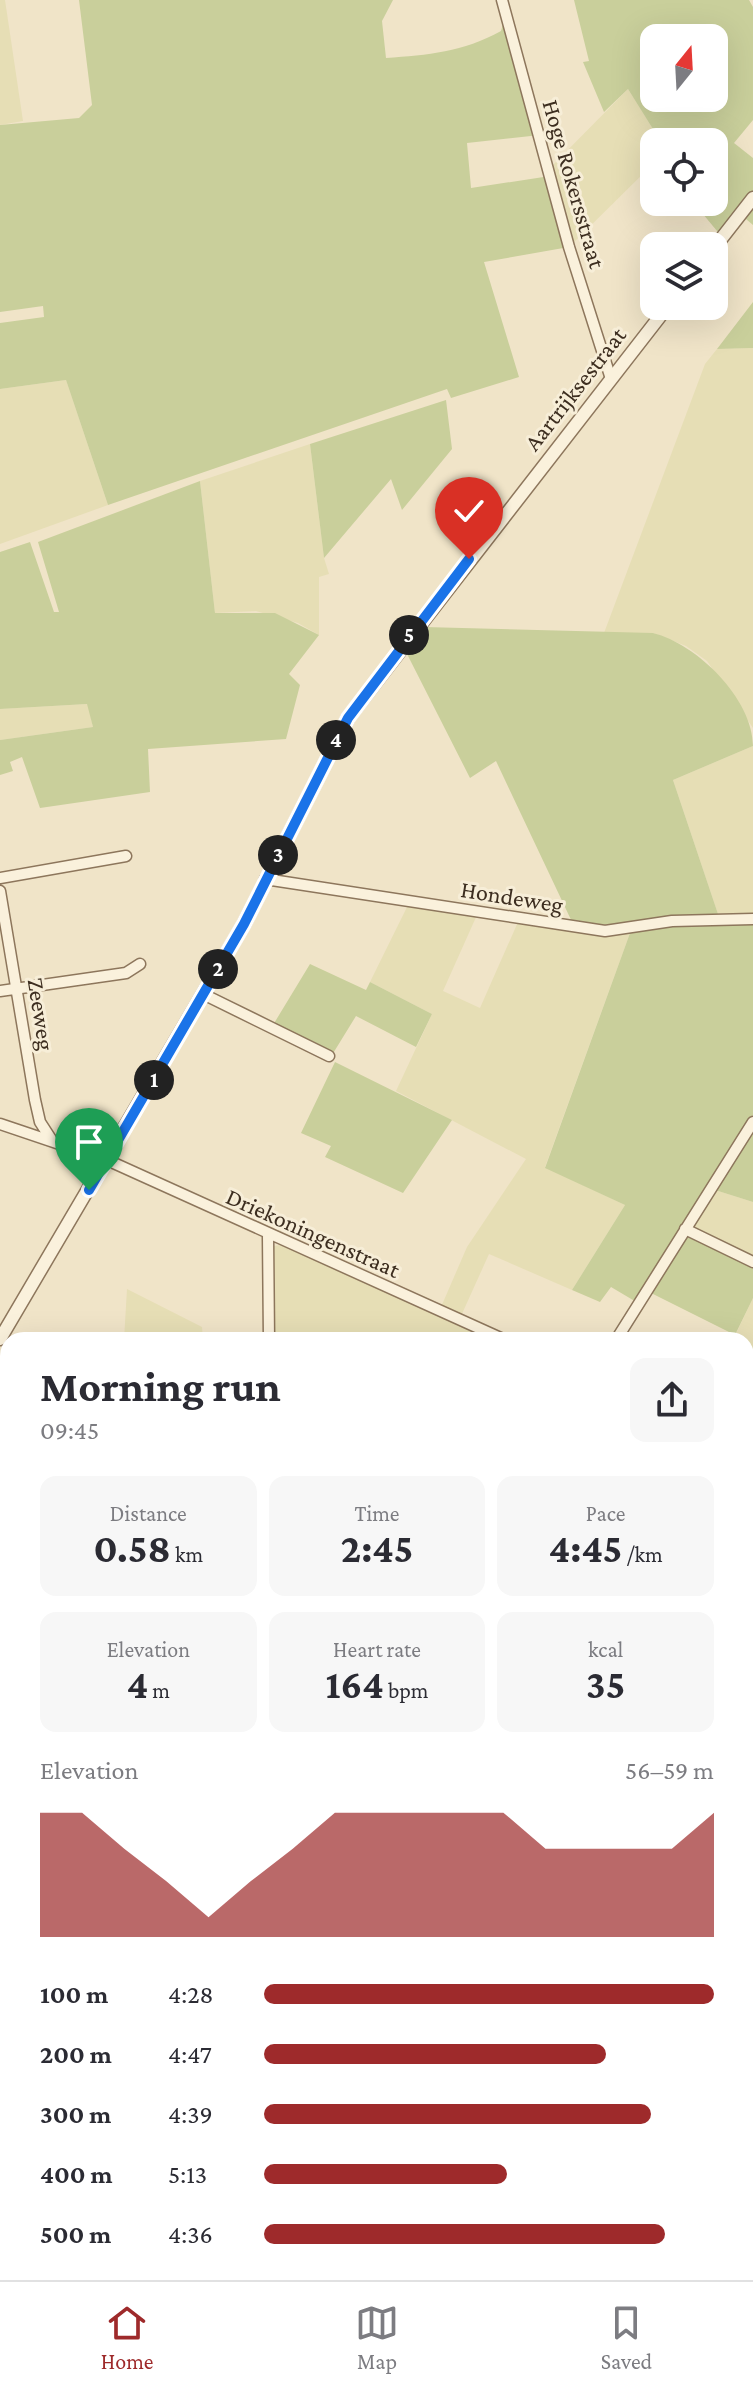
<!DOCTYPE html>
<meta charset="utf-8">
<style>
body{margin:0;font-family:"Crimson Pro",serif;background:#f7f7f7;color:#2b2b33;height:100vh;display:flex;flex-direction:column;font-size:30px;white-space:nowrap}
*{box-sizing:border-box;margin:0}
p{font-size:26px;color:#7c7c81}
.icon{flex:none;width:44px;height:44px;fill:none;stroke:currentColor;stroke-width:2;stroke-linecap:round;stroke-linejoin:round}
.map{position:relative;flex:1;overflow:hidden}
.side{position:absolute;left:0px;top:1332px;width:754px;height:948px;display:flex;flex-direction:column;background:#fff;border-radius:24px 24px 0 0;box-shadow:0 8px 32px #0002}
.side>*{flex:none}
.needle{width:52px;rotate:18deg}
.buttons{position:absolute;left:640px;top:24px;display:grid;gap:16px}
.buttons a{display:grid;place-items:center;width:88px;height:88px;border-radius:16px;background:#fff;box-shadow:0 8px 32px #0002;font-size:40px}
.pin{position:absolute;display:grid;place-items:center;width:68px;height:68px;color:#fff;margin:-82px -34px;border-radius:50% 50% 50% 0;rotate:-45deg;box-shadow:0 0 8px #0007}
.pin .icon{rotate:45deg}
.km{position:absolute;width:40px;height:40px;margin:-20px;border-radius:50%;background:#222;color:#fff;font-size:22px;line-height:40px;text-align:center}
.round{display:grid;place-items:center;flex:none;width:84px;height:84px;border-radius:16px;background:#f7f7f7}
.summary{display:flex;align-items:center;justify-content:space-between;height:136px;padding:0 40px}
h1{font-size:44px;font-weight:700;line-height:60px}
.figures{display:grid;grid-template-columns:repeat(3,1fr);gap:12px;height:136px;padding:8px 40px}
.figures div{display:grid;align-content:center;border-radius:16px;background:#f7f7f7;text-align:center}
.figures b{font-size:40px;font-weight:700}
.figures small{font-size:22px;font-weight:400}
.figures p{font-size:22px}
.chart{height:224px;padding:16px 40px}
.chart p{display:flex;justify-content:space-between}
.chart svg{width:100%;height:144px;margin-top:8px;fill:#9e2a2b;opacity:.7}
ul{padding:0 40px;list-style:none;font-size:26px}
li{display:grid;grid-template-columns:128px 96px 1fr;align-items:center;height:60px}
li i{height:20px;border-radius:10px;background:#9e2a2b}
.dock{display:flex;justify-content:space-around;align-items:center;height:112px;border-top:2px solid #e1e1e2;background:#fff;font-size:22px;color:#7c7c81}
.dock a{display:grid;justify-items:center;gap:4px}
.dock .selected{color:#9e2a2b}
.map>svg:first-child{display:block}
</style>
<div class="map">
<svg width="753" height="2280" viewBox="0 0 753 2280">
<rect width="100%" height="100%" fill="#f0e4c8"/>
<path fill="#e6deb5" d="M0 0H5L23 121 0 125Z
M628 89 661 142H654V163L569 247 549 169Z
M753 348V728L707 661 686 646 653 633H604L705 364 717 349Z
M66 380 108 505 0 544V389Z
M310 444 324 558 329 574 319 577V635L298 623 256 611 215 613 200 481Z
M88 704 93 727 0 740V709Z
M753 746V914H718L673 780Z
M408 905 477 915 443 991 480 1008 518 922 600 935 630 933 545 1167 625 1205 572 1290 489 1254 461 1316 441 1307 467 1247 526 1159 396 1091 432 1014 370 982Z
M715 1190 753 1202V1259L695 1230 694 1225Z
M280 1245 482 1334 480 1340H274V1246Z
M127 1289 202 1327 203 1340H124Z
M753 1298V1386L746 1383V1340H733Z
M0 1572 8 1573V1804L0 1803Z
M0 2118H8V2272H67L65 2280H0Z"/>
<path fill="#c9cf9b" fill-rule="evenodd" d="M79 0H393L382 21 386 58C428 55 463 52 501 31L506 14 540 135 467 143 471 188 550 176 569 247 484 262 519 377 451 398 447 389 108 505 66 380 0 389V323L44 317 43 306 0 312V125L79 118 92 105Z
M574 0H749L753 7V120L734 143 753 158V225L740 214 722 237 693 202H714V142H661L628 89 604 112 583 62 589 61ZM654 38H714V98H654Z
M753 302V348L717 349Z
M446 400 452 449 402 510 391 479 324 558 310 444Z
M200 481 215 613H275L319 635 289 674 300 685 286 739 148 749 150 792 40 808 22 757 10 762 13 771 0 775V740L93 727 87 704 0 709V552L30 542 54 612H59L38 542Z
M424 627 653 633C697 644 753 699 753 746L673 780 718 914C669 916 622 928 573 924L496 761 470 778 406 652Z
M753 921V1115L638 1303 611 1287 600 1302 572 1290 625 1205 545 1168 630 933 658 926Z
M310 964 366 990 370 982 432 1014 416 1047 356 1016 332 1055 273 1025Z
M335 1062 452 1120 403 1193 325 1157 331 1146 301 1133Z
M753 1127V1202L715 1190Z
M689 1233 753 1266V1298L735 1335 651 1293Z
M0 1432 8 1435V1573L0 1572Z
M746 1749 753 1750V1904H746Z"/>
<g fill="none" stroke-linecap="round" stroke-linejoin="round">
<defs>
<path id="minor" d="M502 0 569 247 611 379
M0 878 126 856
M265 879 605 931 672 921 753 919
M0 891 35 1100 40 1122 51 1139
M0 991 126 973 140 964
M203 994 329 1056
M0 1124 107 1160 505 1340
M685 1229 753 1262
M268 1236 269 1340
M616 1340 753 1122
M746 1447 753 1450
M0 1934 8 1936
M746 1983 753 1982
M389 2280V2272"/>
<path id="tertiary" d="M714 248 753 198
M0 1339 244 924 348 718 668 306"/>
</defs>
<use href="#minor" stroke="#8d765c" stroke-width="13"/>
<use href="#tertiary" stroke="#8d765c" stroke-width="15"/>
<use href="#minor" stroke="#faf1dc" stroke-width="10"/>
<use href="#tertiary" stroke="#faf1dc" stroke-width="12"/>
</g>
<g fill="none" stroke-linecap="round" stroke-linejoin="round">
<defs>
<path id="route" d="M89 1190 244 924 348 718 469 559"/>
</defs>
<use href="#route" stroke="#fff" stroke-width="16"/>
<use href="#route" stroke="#1a73e8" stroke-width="10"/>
</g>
<g text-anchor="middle" stroke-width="6" stroke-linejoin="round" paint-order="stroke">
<g font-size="24" fill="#3d2e20" stroke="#f7eed8">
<text transform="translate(574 184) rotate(74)" y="8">Hoge Rokersstraat</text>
<text transform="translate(575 389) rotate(-52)" y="8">Aartrijksestraat</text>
<text transform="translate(512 897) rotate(9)" y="8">Hondeweg</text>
<text transform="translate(41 1014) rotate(81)" y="8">Zeeweg</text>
<text transform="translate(313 1233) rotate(24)" y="8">Driekoningenstraat</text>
</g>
</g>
</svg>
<div class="buttons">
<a><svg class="needle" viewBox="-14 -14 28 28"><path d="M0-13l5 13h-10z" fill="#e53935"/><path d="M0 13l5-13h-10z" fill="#7c7c81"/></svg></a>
<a><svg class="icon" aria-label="locate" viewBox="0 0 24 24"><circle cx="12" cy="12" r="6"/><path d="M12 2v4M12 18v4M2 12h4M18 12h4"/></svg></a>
<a><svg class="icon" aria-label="layers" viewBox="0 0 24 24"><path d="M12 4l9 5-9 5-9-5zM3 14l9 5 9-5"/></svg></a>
</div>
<div class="pin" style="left:89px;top:1190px;background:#1e9e55"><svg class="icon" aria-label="arrive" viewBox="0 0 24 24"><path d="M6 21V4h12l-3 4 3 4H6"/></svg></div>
<div class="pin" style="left:469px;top:559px;background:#d93025"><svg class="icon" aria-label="check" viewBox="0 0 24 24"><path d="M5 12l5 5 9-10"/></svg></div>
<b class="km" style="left:154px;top:1080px">1</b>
<b class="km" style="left:218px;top:969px">2</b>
<b class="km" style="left:278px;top:855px">3</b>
<b class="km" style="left:336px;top:740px">4</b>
<b class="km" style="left:409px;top:635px">5</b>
<section class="side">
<div class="summary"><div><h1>Morning run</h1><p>09:45</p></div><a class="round"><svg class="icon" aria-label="share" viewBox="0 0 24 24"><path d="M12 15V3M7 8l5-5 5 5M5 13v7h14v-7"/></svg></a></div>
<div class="figures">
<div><p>Distance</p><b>0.58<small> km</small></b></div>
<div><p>Time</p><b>2:45</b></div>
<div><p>Pace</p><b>4:45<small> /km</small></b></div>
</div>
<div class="figures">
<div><p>Elevation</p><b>4<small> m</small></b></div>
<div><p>Heart rate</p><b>164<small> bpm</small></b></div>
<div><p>kcal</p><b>35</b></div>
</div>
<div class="chart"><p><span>Elevation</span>56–59 m</p>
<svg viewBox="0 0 160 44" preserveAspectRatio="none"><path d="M0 44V6L10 6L20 17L30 27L40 38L50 27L60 17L70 6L80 6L90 6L100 6L110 6L120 17L130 17L140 17L150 17L160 6V44z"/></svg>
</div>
<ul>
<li><b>100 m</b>4:28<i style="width:100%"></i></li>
<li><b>200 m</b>4:47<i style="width:76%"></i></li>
<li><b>300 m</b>4:39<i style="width:86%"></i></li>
<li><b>400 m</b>5:13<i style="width:54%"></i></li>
<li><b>500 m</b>4:36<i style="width:89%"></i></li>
</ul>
</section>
</div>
<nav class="dock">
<a class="selected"><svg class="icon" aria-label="home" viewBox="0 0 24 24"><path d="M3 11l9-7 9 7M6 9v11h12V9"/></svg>Home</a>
<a><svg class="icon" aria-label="map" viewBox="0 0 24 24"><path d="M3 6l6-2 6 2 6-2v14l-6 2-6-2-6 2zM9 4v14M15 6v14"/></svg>Map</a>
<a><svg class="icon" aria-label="saved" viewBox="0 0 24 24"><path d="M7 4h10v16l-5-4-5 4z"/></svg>Saved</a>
</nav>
